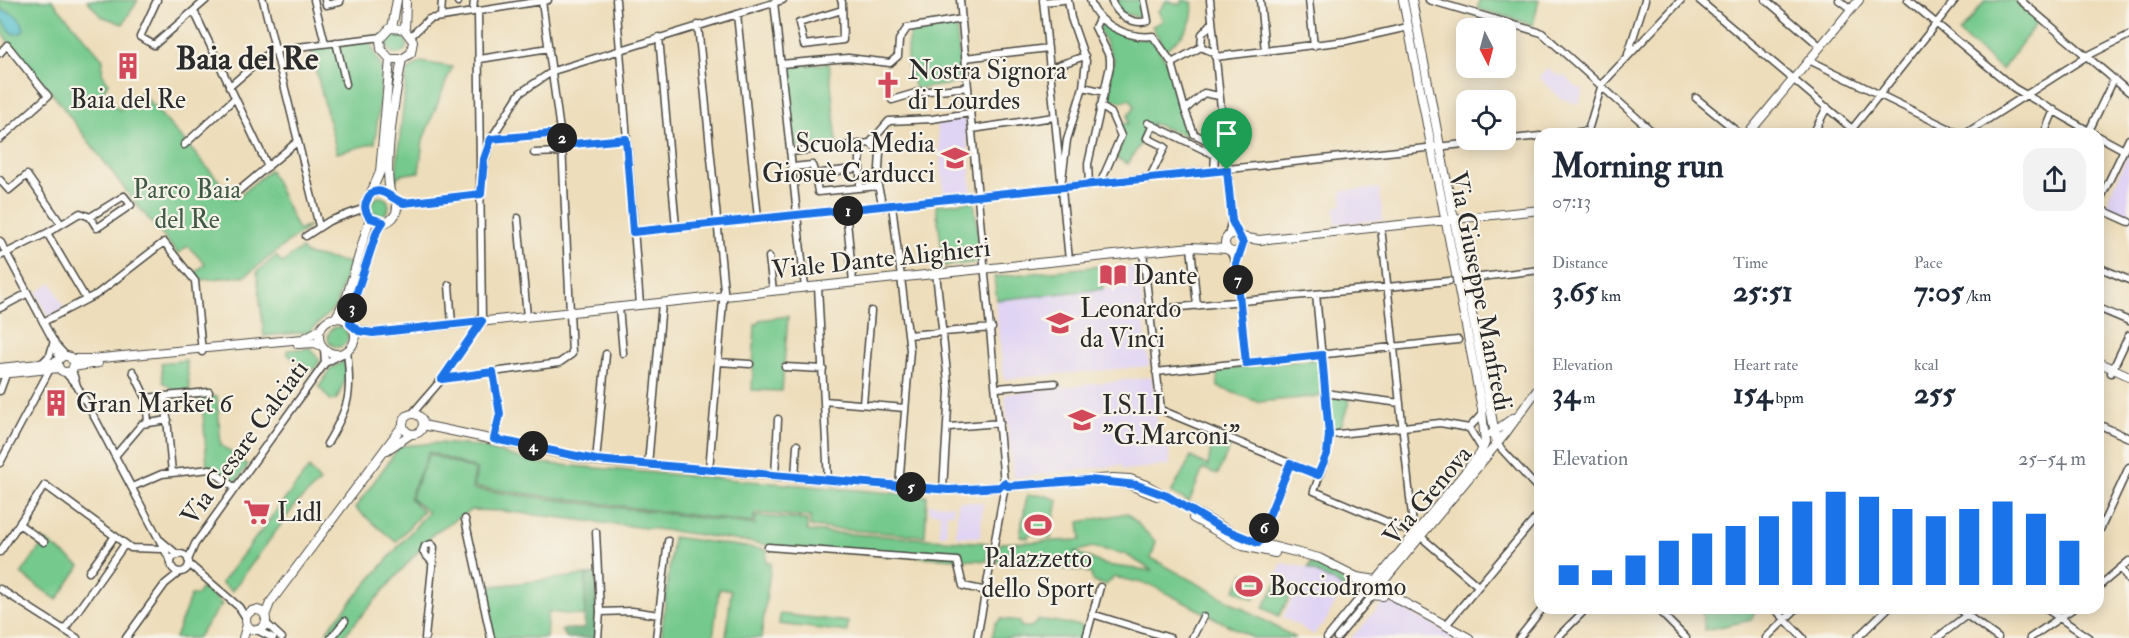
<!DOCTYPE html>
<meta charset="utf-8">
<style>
body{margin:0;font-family:"IM FELL Double Pica",serif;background:#f2f2f3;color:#1f2937;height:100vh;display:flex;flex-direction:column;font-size:22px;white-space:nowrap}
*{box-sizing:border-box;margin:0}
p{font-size:20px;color:#747a83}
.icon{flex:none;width:33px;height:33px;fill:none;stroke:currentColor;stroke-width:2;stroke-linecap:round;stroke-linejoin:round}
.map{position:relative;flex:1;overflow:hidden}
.sheet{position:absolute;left:1534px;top:128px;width:570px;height:486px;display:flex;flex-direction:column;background:#fff;border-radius:18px;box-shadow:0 3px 15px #0003}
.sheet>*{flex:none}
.needle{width:39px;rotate:174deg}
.tools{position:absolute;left:1456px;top:18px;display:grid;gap:12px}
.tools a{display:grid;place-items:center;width:60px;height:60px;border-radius:12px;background:#fff;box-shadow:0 3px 15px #0003;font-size:30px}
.pin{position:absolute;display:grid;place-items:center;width:51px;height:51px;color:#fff;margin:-62px -26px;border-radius:50% 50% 50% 0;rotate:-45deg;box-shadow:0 0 6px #0007}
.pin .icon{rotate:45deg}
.km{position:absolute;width:30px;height:30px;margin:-15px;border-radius:50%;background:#222;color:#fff;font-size:16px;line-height:30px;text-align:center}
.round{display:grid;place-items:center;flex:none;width:63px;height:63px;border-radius:18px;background:#f2f2f3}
.headline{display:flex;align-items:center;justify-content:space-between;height:102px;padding:0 18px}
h1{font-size:33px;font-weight:700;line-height:45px}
.metrics{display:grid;grid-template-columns:repeat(3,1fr);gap:9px;height:102px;padding:6px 18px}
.metrics div{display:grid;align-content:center}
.metrics b{font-size:30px;font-weight:700}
.metrics small{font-size:16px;font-weight:400}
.metrics p{font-size:16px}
.chart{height:168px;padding:12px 18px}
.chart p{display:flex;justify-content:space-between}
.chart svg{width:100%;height:108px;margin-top:6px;stroke:#1a73e8;stroke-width:6}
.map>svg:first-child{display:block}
</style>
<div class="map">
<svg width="2129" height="638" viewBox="0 0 2129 638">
<rect width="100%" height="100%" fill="#f7f3e8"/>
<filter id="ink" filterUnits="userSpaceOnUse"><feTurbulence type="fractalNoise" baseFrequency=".0167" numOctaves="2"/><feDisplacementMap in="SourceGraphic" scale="12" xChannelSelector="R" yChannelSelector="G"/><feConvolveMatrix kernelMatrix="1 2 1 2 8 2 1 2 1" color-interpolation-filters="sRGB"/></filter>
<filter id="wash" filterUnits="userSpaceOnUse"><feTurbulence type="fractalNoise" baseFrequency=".008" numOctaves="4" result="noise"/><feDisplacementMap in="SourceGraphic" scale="24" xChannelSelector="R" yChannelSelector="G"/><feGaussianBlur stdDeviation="1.35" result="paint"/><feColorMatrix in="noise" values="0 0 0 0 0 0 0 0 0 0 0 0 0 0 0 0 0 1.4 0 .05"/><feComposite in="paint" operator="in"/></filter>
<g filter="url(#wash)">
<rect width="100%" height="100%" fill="#edddba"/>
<path fill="#e0d4f4" d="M1548 68 1554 75 1557 73 1562 78 1564 75 1576 87 1583 89 1579 104 1560 98 1539 77Z
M965 118 972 194 944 197 937 123Z
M2129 151V218L2105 208Z
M1379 188 1383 220 1336 224 1334 207 1342 205 1341 191Z
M1138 266 1149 366 1004 379 995 300 1128 286 1126 267Z
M52 283 64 308 49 317 36 293Z
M1152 377 1159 445H1168L1170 465 1123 470 1122 465 1013 478 1005 394Z
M958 501 983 503 980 537 956 536Z
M929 504 953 505V513H947L946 535 939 534 940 513 929 512Z
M1282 563 1308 568 1344 587 1323 626 1320 625 1314 635 1283 617 1296 591 1274 579Z
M1386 600 1457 638H1351Z"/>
<path fill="#74c98d" stroke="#507a5c" stroke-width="1.5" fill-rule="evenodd" d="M0 0H52L103 59 102 72 108 83 103 92 119 110 141 92 235 199 270 170 298 230 311 225 245 276 200 280 194 274 205 264 188 246 178 254 137 205 52 93 8 42 0 28Z
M87 0H138L123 24 101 16Z
M1115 0H1140L1145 19 1123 13 1114 2Z
M1167 0 1180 5 1183 0 1192 2C1196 24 1182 37 1165 50L1152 26 1163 21 1158 11Z
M1479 0H1539L1533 25 1478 9Z
M1986 0H2013L2038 21 2002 70 1959 33Z
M1101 23 1138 39H1152L1169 65 1191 131 1187 136 1151 123 1152 125 1128 164 1116 158 1124 136 1119 123 1128 124V115L1135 107 1130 99 1121 102 1113 99 1106 107 1103 105 1114 60 1099 29Z
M956 25 962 83 915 89C908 68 902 50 912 30Z
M387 44a10 10 0 1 1 20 0a10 10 0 1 1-20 0Z
M370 42 381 67 382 77 375 143 337 153 310 47Z
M421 62 452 67 423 140 419 172 399 175 395 183 407 71Z
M829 63 837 143 794 148 786 67Z
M371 206a9 9 0 1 1 18 0a9 9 0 1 1-18 0Z
M974 201 981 262 944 266 936 205Z
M301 249 306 254 350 263 335 307 309 332 264 336 257 272 276 256 282 263Z
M1101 266 1103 289 997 300 994 277Z
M788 316 782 391 752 390 755 324H759V320Z
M328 337a10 10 0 1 1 20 0a10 10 0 1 1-20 0Z
M310 348 320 360 315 369 308 370 287 354V350Z
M1319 359 1323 396 1258 402 1218 387 1217 370Z
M186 360 190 390 175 391 163 382 161 363Z
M345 360 346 377 337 399 331 401 319 387 331 368Z
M1328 395 1350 399 1340 430 1330 429Z
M217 396 221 445 248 465 234 485 207 466 203 413 199 410 198 398Z
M1213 434 1232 442 1218 474 1203 469 1189 502 1171 493 1191 457 1208 466Z
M438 443 477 446 537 463 927 496 925 536 810 527V517L755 513 753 523 474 487 477 469 429 452 409 498 423 511 396 542 355 508 400 446Z
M429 454 475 470 472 489 755 525 756 516 807 520V531L989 543 987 561 796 549 672 531 503 511 471 510 435 532 342 638H337L327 630 428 512 411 498Z
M309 468 320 482 296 504 232 591 221 583Z
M1027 495H1044L1058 500 1051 538 1029 534 1028 538 1020 536Z
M1127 513 1156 542 1151 558 1296 638H1253L1151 585 1114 577 1106 585 1093 582 1091 574 1085 571 997 562 1000 543 1081 540 1079 522ZM1092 547 1125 554 1153 571 1106 565 1075 552Z
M673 537 767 550 766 562 771 563 761 638H726L731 590 719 589 713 638H661Z
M45 540 80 566 57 600 21 574Z
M1311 563 1349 583 1346 589 1308 568Z
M1244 573 1262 582 1254 599 1235 590Z
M586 575 585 616 548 612 546 638H493L484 587Z
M1278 581 1294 590 1279 616 1263 608Z
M202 588 222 604 197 638H175L191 595H197Z
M1701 608H1756L1751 620 1705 630Z
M780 614 848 622 847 632 779 624Z
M1001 619 1020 621 1021 627H1031L1039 620H1044L1085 626 1082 638H992L995 624Z"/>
<path fill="#5fad78" stroke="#456c52" stroke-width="1.5" d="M597 574 596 638H567L561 631 565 629H584L586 575Z"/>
<path fill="#52bfcb" stroke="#3e757b" stroke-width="1.5" d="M0 9C11 12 22 16 24 29L21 33 13 34 0 18Z"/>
</g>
<g filter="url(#ink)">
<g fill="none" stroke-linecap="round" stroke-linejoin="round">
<defs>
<path id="minor" d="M157 0 140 37 154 45 206 0
M263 0 319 226
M314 0 325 43
M325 0 326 5 340 2V0
M616 0 640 305
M841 0 842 2 843 40 804 45 799 23 842 10
M960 0 1004 483
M1043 0 1069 260
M1090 0C1096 24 1129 39 1153 36L1172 63 1185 110
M1111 0C1117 15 1132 25 1148 21L1144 0
M1210 0 1232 217 1228 236
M1260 0 1265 51
M1309 0 1314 46
M1429 0 1542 33 1655 134
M1699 0 1858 134
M1766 0 1820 46
M1839 0 1851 9
M1908 0 2014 88 2094 134
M2020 0 2129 92
M458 2V0
M774 2 805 288
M1043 2 1063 0
M194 11 268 167
M473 12 474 0
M737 14 758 218
M441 16 442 0
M698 25 724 290 709 470
M411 36 429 19 548 0
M659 37 676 227
M336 42 346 84
M1201 47 1202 34 1212 23
M0 53 7 45 48 96 0 139
M1628 54 1645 0
M1215 57 1346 41 1408 27
M965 58 1048 48
M480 59 549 48
M1809 60 1960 134
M1172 63 1201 47 1215 53
M781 64 848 58 890 63 898 56 899 40 907 28 962 19
M1050 68 1085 56
M229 87 272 50 382 37
M1083 87 1105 92
M1219 96 1204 93 1185 110 1194 134 1225 149
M1696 98 1740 134
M892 100 919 92 968 87
M1148 123 1215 155 1214 172
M972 129 1054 117
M1852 129 1955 0
M2088 133 2114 79
M1565 134 1587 131
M1587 134 1602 84 1681 0
M1813 134 1827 107
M1965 134 2087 56 2129 35
M2044 134 2054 110
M2098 136 2124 150
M491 139 561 133
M870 143 880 152 878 186 883 207
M184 145 234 99
M562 145 626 139
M860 145V168
M790 152 870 143 889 121 932 119 970 113
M534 153 563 152
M484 165 491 139 520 93 553 71 783 0
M792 167 812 165 815 174
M1062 179 1067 140 1083 87 1086 61 1071 18 1068 0
M1149 179 1165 147 1147 138 1153 125
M0 180 9 190 27 175 61 224
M1100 184 1121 136 1111 113 1100 106
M1089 185 1088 164 1110 66V58L1095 27 1099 19
M860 187V168L815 174 818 192 878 186
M236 193 298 141
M395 200 404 203 481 194
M2098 204 2129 139
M892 205 910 350 899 486
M396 208 404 203
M2098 208 2129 222
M846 211 853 282
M518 218 527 317
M1233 222 1238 235
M1381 227 1414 535
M633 232 1540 136
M47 233 86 299
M306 236 329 221 365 208
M0 241 55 344 66 356
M1191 247 1197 306
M1230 251 1236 264 1246 362
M1143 252 1161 410 1318 475
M0 256 47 233 80 213 90 217 97 228 131 205 124 196 90 217
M769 257 773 291
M1237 263 1240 250
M2098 267 2129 280
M936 273 949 391 943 489
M1464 279 1540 270
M449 285 452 324
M818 286 828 481
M1316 294 1329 435 1327 454 1314 491 1420 536 1478 586
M619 307 623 353
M0 308 28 293
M2098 308 2129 321
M1150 310 1449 281
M43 322 97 294 164 242 195 281 202 352
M908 335 992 328
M55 344 59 360
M324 348 325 363
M718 362 750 364
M41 364 50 355 54 341
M785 367 823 369
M72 370 77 386
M133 371 146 398
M65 372 77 386 97 422 171 562
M493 372 500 414 494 439
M1156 372 1458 340
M2111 373 2129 335
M442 379 559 363 572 354 562 145 542 1
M997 388 1055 383
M0 391 8 369
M1324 393 1400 403
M824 401 905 408
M863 404 871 311
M412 414 442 379 482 321 478 11
M148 422 146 398 165 396
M2098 424 2129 438
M949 427 1000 423
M1469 428 1482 449
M1469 428 1483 413
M1329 435 1440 423 1469 428
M327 444C350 405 352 395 347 351
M1497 444 1540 491
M115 456 142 424 168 420
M596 461 606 354
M0 463 50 369
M648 465 662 303
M172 473 165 396 209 392
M775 476 778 419
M795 478 797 445
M132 487 162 474 210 469 235 488
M465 519 491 638
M19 524 44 542
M596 532 600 612 598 638
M2098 534 2129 467
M159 539 178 555
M1257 546 1290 464
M768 547 957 561 963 586 987 591
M0 552 45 485 131 548 162 549
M171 563a9 9 0 1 1 18 0a9 9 0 1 1-18 0Z
M188 560 195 544 325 363 342 354
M189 564 239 607 246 618
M2122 569 2129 581
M89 572 115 536
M2098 587 2129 561
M0 589 77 638
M1656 608 1686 638
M1774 608 1803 638
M1957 608 1998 638
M2045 608 2089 638
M600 612 632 611 659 615
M1092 614 1170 638
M265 619 268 625 282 638
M1446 625 1540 513
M64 630 125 544
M257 630 273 638
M126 638 165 584 180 572
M331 638 345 621
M425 638 434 547 431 544 425 546 423 552 433 563
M656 638 668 541
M977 638 1004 491
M1086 638 1100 587
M1192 638 1203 617
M1327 638 1366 590
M1337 638 1372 596
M1519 638 1543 608
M1557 638 1587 608
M1766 638 1797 608
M1857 638 1888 608
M1937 638 1967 615
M2030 638 2074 608"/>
<path id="major" d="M1412 0 1497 444
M392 28 397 0
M405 30 406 0
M1748 134 1859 0
M365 207a16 16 0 1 1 32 0a16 16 0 1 1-32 0Z
M370 195 380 172 390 59
M391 195C382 166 396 91 402 59L411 53 413 41 404 29 390 28 380 39 381 49 390 59H402
M1225 243a9 9 0 1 1 18 0a9 9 0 1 1-18 0Z
M1241 237 1259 240 1540 210
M319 336a18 18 0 1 1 36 0a18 18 0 1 1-36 0Z
M335 319 347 296 370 218
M350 324 351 310 377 231 383 222
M353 329 373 333 1191 247 1227 249
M298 344 315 343 322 346
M58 364a8 8 0 1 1 16 0a8 8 0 1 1-16 0Z
M71 359H91L303 339 321 329
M2098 362 2129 376
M73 367 98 363
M0 368 58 362
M0 374 59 368
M403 424a10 10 0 1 1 20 0a10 10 0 1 1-20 0Z
M423 425 596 461 949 490 1000 487
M1491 434 1513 418
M387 450 411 434
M1112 482 1130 485 1157 496
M1008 486 1113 478 1130 479 1146 485 1244 539 1319 558 1357 577 1377 580 1383 588 1379 595
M1193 518 1243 546 1275 553
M1354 579 1366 588
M1377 580 1480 454 1485 443 1482 409 1403 0
M1382 583 1505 434 1540 386
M1367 584 1366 590 1369 595 1383 596
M1383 588 1394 597 1469 638
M246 620a10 10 0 1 1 20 0a10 10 0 1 1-20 0Z
M265 616 270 603 403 425
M243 638 247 625"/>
</defs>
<use href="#minor" stroke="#484640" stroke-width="9"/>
<use href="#major" stroke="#484640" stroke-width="10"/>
<use href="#minor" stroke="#fff" stroke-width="6"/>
<use href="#major" stroke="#fff" stroke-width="8"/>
</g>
</g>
<g fill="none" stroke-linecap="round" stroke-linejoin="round" filter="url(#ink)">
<defs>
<path id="route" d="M561 133 562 145 626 139 633 232 1227 170 1232 221 1243 243 1236 264 1246 363 1322 355 1329 435 1327 454 1318 475 1290 464 1258 543 1221 528 1167 496 1137 485 1089 480 1008 486 1004 483 1000 487 949 490 596 460 494 439 500 414 493 372 442 379 482 321 373 333 359 331 350 324 351 310 377 231 383 222 370 218C366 213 363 207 367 200 376 180 392 200 404 203L481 194 484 159 491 139Z"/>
</defs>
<use href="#route" stroke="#fff" stroke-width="12"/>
<use href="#route" stroke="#1a73e8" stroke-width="8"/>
</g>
<defs>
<symbol id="building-bare" viewBox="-9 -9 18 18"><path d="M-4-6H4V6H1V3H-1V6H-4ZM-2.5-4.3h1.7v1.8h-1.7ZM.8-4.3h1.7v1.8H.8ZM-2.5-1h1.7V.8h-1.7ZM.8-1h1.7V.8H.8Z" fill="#d1495b" stroke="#f7f3e8" stroke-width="2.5" paint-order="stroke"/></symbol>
<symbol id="church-bare" viewBox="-9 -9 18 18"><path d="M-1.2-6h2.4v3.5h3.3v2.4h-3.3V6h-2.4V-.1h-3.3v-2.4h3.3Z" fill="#d1495b" stroke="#f7f3e8" stroke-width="2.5" paint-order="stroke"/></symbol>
<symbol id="school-bare" viewBox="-9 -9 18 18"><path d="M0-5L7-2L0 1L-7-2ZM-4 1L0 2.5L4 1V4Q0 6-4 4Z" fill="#d1495b" stroke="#f7f3e8" stroke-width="2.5" paint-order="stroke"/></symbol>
<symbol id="library-bare" viewBox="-9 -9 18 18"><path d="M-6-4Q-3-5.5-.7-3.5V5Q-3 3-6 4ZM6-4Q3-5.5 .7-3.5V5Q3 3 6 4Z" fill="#d1495b" stroke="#f7f3e8" stroke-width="2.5" paint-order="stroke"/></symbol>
<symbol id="supermarket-bare" viewBox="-9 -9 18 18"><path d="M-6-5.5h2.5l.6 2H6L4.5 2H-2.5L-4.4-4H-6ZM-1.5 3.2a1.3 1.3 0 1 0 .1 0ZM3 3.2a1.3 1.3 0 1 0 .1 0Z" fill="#d1495b" stroke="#f7f3e8" stroke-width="2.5" paint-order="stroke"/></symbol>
<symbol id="stadium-bare" viewBox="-9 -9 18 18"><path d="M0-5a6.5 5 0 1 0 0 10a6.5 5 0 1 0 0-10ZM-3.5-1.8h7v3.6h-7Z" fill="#d1495b" stroke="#f7f3e8" stroke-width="2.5" paint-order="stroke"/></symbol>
</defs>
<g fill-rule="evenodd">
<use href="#building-bare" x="109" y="47" width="38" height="38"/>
<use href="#church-bare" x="869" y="66" width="38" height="38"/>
<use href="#school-bare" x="936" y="139" width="38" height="38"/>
<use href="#library-bare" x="1094" y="256" width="38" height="38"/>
<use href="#school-bare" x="1041" y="304" width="38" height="38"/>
<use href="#building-bare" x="37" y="384" width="38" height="38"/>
<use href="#school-bare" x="1063" y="401" width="38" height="38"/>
<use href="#supermarket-bare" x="238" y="493" width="38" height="38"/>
<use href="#stadium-bare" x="1019" y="506" width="38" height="38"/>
<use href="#stadium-bare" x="1230" y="567" width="38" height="38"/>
</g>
<g text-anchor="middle" stroke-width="4.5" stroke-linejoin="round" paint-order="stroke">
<g font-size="26" fill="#2b2b2b" stroke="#f7f3e8" text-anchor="start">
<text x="908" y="79">Nostra Signora<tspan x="908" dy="30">di Lourdes</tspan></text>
<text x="128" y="108" text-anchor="middle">Baia del Re</text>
<text x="935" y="152" text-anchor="end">Scuola Media<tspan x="935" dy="30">Giosuè Carducci</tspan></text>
<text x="1133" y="284">Dante</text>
<text x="1080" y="317">Leonardo<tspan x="1080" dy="30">da Vinci</tspan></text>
<text x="76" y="412">Gran Market 6</text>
<text x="1102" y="414">I.S.I.I.<tspan x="1102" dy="30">"G.Marconi"</tspan></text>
<text x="277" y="521">Lidl</text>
<text x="1038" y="567" text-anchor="middle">Palazzetto<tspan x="1038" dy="30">dello Sport</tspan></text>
<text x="1269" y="595">Bocciodromo</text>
</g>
<g font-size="26" fill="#415a48" stroke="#f7f3e8">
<text x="187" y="198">Parco Baia<tspan x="187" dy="30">del Re</tspan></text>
</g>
<g font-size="26" fill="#2b2b2b" stroke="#f7f3e8">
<text transform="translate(881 258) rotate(-6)" y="9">Viale Dante Alighieri</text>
<text transform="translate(1481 291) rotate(79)" y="9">Via Giuseppe Manfredi</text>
<text transform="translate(244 442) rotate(-54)" y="9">Via Cesare Calciati</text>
<text transform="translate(1427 495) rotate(-50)" y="9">Via Genova</text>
</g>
<g font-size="32" font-weight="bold" fill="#2b2b2b" stroke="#f7f3e8">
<text x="247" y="69">Baia del Re</text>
</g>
</g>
</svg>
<div class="tools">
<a><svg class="needle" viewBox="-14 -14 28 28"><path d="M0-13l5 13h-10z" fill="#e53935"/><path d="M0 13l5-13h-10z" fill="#747a83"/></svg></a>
<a><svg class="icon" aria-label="locate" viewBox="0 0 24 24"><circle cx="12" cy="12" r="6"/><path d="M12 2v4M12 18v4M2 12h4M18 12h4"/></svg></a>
</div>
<div class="pin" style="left:1227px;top:170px;background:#1e9e55"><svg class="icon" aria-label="arrive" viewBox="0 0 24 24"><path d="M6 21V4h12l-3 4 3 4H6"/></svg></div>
<b class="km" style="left:848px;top:211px">1</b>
<b class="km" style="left:562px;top:138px">2</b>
<b class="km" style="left:352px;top:308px">3</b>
<b class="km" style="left:533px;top:446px">4</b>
<b class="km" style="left:911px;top:487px">5</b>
<b class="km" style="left:1264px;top:528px">6</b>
<b class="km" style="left:1238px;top:280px">7</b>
<section class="sheet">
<div class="headline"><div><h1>Morning run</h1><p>07:13</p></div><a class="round"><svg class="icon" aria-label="share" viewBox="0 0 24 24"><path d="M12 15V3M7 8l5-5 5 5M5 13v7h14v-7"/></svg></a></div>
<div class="metrics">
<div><p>Distance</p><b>3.65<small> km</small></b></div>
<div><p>Time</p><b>25:51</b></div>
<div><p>Pace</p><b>7:05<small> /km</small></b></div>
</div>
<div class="metrics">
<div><p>Elevation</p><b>34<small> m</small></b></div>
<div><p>Heart rate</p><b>154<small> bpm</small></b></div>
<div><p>kcal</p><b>255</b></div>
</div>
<div class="chart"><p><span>Elevation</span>25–54 m</p>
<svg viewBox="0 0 160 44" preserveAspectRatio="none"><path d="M5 44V36M15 44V38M25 44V32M35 44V26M45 44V23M55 44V20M65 44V16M75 44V10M85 44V6M95 44V8M105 44V13M115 44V16M125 44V13M135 44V10M145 44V15M155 44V26"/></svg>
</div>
</section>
</div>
